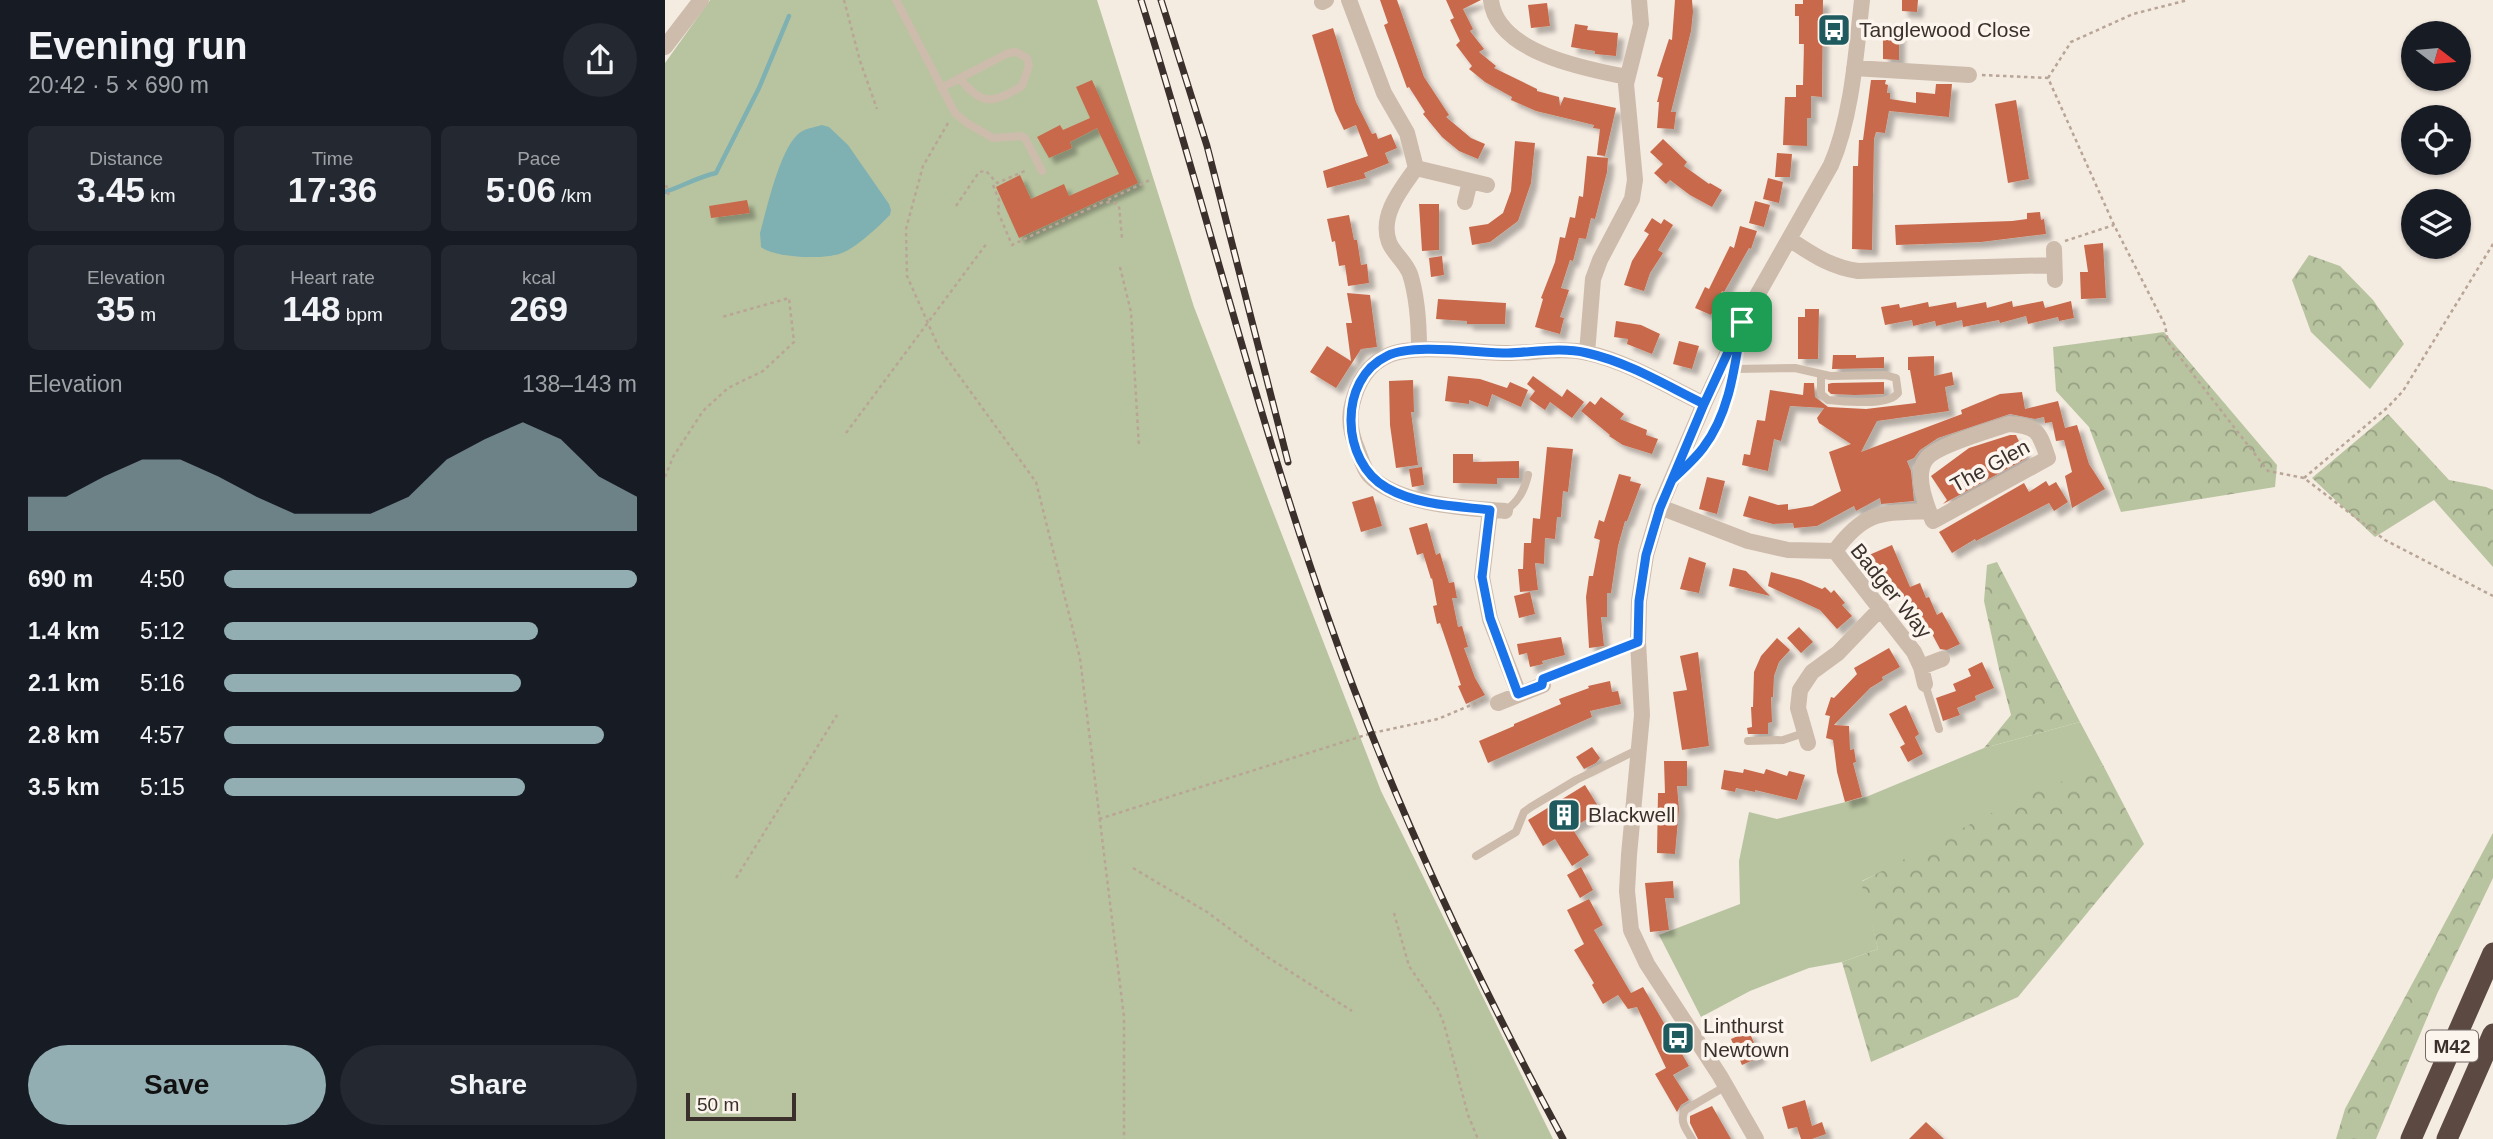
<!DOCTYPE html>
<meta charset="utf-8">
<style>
body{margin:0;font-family:Helvetica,sans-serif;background:#242831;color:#f1f3f6;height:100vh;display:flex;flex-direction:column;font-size:26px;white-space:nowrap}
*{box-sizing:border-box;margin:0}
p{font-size:23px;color:#9ea1a6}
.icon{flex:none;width:38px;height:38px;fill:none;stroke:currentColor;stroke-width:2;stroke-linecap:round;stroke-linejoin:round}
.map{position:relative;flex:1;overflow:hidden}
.sheet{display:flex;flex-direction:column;background:#171b24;width:665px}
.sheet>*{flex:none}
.needle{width:46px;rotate:106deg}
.tools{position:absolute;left:1736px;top:21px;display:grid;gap:14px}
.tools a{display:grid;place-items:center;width:70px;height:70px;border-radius:50%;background:#171b24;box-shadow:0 2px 5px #0004;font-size:35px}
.scale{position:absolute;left:21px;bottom:18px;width:110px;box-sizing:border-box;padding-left:7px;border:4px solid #3b302b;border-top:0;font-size:19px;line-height:24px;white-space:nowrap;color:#3b302b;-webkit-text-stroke:5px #fbf5ee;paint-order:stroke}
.pin{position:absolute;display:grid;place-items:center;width:60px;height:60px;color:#fff;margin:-30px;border-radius:14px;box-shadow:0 4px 10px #0006}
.round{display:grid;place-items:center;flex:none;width:74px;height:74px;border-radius:37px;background:#242831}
.overview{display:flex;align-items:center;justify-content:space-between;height:119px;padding:0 28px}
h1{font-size:38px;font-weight:700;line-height:52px}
.metrics{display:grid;grid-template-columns:repeat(3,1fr);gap:10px;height:119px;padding:7px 28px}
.metrics div{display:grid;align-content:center;border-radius:10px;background:#242831;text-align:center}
.metrics b{font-size:35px;font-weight:700}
.metrics small{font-size:19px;font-weight:400}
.metrics p{font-size:19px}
.chart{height:196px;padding:14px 28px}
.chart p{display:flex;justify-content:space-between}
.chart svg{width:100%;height:126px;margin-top:7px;fill:#92aeb2;opacity:.7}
.action{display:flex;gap:14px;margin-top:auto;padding:14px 28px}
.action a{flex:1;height:80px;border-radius:42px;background:#92aeb2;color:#111;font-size:28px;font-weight:700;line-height:80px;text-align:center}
.action a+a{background:#242831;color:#f1f3f6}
ul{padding:0 28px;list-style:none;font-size:23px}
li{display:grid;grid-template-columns:112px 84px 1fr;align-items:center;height:52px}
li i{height:18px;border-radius:9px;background:#92aeb2}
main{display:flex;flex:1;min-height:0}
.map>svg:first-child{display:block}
</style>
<main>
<section class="sheet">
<div class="overview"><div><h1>Evening run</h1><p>20:42 · 5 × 690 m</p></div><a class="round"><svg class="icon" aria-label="share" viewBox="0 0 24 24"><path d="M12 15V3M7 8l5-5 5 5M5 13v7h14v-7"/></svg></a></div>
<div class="metrics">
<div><p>Distance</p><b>3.45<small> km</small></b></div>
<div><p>Time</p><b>17:36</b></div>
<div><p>Pace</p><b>5:06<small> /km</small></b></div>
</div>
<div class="metrics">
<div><p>Elevation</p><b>35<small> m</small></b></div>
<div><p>Heart rate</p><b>148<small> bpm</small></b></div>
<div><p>kcal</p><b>269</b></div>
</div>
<div class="chart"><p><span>Elevation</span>138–143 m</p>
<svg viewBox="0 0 160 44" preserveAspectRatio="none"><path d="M0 44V32L10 32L20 25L30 19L40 19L50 25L60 32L70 38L80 38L90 38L100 32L110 19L120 12L130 6L140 12L150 25L160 32V44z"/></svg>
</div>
<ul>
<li><b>690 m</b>4:50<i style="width:100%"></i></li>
<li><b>1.4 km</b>5:12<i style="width:76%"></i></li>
<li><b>2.1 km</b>5:16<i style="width:72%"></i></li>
<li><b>2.8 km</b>4:57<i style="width:92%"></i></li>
<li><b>3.5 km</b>5:15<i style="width:73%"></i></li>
</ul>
<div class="action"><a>Save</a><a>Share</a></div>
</section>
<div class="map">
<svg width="1828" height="1139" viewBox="0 0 1828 1139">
<defs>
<pattern id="forest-crowns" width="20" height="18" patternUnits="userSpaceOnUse" patternTransform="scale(1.75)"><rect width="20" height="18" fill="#b8c4a0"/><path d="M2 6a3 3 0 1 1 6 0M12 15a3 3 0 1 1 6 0" fill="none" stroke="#97a083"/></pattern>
<filter id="shadow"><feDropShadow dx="6" dy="6" stdDeviation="2" flood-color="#0004"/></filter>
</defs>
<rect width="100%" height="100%" fill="#f4ebe1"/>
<path fill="#b8c4a0" d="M45 0H432L529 307 716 791 888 1139H0V63Z
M1415 722 1438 765 1197 881 1213 949 1177 962 1144 968 1085 991 1036 1017 994 935 1075 904 1074 861 1084 812 1112 819 1201 797 1319 748Z"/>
<path fill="url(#forest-crowns)" d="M1644 255 1675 266 1708 300 1739 344 1705 389 1646 332 1627 280Z
M1499 332 1612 465 1610 487 1456 512 1424 427 1391 391 1388 347Z
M1723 414 1784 480 1821 487 1828 490V567L1769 500 1710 537 1647 478Z
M1332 562 1415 722 1319 748 1346 715 1334 669 1319 601 1322 565Z
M1438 765 1479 844 1353 997 1206 1062 1177 962 1213 949 1196 882 1353 799Z
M1828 833V878L1772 994 1711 1139H1671L1680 1109Z"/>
<path fill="#7fb0b2" d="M157 125 164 127 183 145 224 204 226 210 225 215C213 227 192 247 177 253 160 260 109 258 96 247L95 233C102 208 114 153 132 135 139 128 148 128 157 125Z"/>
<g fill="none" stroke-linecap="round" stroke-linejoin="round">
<path stroke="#7fb0b2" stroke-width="4.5" d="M0 192C18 186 33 177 51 173L94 88 124 16"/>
</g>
<path fill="#c8694b" filter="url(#shadow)" d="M715 0H732L759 77 784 115 781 117 806 138 820 144 813 159 794 151 777 137 758 114 760 112 744 87 742 88 719 25 723 23Z
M781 0H816L798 9 808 29 805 31 819 49 814 52 831 66 829 68 872 89V91L894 97 895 106 899 97 951 108 940 156 932 155 935 129 928 128 929 125 871 111 846 100 847 97 820 82 804 69 807 66 791 45 795 41 785 20 789 18Z
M1010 0H1027L1028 12 1026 31 1006 112H1011L1009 129 992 128 994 102H992L998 78 992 76 1004 39 1007 40Z
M1138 0H1158L1157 97 1146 96V118H1142V146L1118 145 1120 97H1131V85H1138L1139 44H1134V16H1130V4H1138Z
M1237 0H1253L1252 12 1237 11Z
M882 3 885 26 866 28 863 5Z
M910 24 923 26 922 30 953 33 951 56 930 54V51L906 47Z
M1215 24H1234V60L1218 59V37H1215Z
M668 28 691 102 707 134 711 133 713 139 726 134 732 148 720 153 724 163 699 173 701 178 662 188 658 171 703 156 691 125 679 130 670 111 647 35Z
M427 80 473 183 354 238 331 187 355 175 366 199 399 184 404 196 454 174 432 128 405 142 407 148 384 158 372 137 395 125 398 130 425 118 411 87Z
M1206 80H1221L1220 84 1223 85 1222 93H1225V99L1251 103V92L1270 94 1271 84H1287L1284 117 1224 111 1220 133 1211 132 1209 139 1207 250 1187 249 1188 166H1193L1194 140H1198Z
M1351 100 1364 179 1343 183 1330 104Z
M998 139 1022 162 1019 166 1044 184 1045 183 1057 190 1047 207 1025 195 1005 180 1001 184 989 173 998 164 985 152Z
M850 141 870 143 866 183 853 221 825 242 807 245 804 227 823 224 838 213 846 191Z
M1112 153 1127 154 1125 177H1110Z
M922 156 943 158 942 172 930 219 926 218 921 239 914 238 908 261 905 260 896 288 904 290 895 317 899 318 895 334 870 327 878 299 876 298 890 262 895 237 900 238 905 217 910 218 914 196 918 197Z
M1103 178 1118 182 1114 203 1098 199Z
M82 200 85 213 46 218 44 206Z
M1090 201 1105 205 1099 227 1084 223Z
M754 204H774V250L757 251Z
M1375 212 1376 220 1379 219 1381 234 1316 242 1231 245 1230 225 1347 221 1362 219V213Z
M684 215 689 240H692L696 265 702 264 704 283 683 286 680 265 674 266 670 241 667 242 662 219Z
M987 218 996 224 999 219 1008 225 993 250 998 253 985 273 979 291 959 285 967 261 984 234 979 231Z
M1075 226 1092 231 1086 249 1084 248 1059 292 1057 291 1046 315 1030 308 1040 287 1044 289 1065 246 1069 248Z
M1438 243 1441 298 1416 299 1415 272H1423L1419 245Z
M777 256 779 275 766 277 764 258Z
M682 293 705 295 712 347 696 349 671 388 645 372 662 346 686 361 681 323H687Z
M773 299 841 303 840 324H802V321L771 319Z
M1347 301 1348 307 1378 301 1380 308 1406 301 1409 318 1394 321 1393 317 1363 324 1361 316 1335 323 1334 320 1298 327 1297 320 1271 326 1270 321 1248 326 1247 320 1220 325 1216 307 1234 304 1235 308 1263 302 1264 307 1291 302 1292 308 1321 302 1322 308Z
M1140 309H1154L1153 359H1133V317H1140Z
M951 321 976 325 995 334 987 354 962 344 963 339 949 337Z
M1014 341 1034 346 1027 369 1008 364Z
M1168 355H1191V358L1219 357V368L1167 369Z
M1269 356V376L1287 372 1289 385 1280 387 1284 411 1212 421 1196 452 1297 414 1296 410 1335 394 1357 392 1360 409 1393 401 1400 428 1412 425 1424 464 1440 489 1407 508 1400 476 1407 472 1399 440 1391 441 1387 422 1380 423 1379 417 1370 419 1345 414 1273 438 1255 450 1249 458 1242 461 1246 471 1249 501 1216 504 1215 498 1191 511 1189 506 1152 526 1129 528 1128 523 1108 524 1078 516 1084 496 1113 505 1123 504V510L1147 506 1176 491 1164 452 1186 444 1154 423 1152 418 1159 408 1125 406 1116 441 1109 439 1103 471 1077 465 1079 454 1085 455 1092 420 1100 421 1105 390 1138 395 1139 383H1149L1150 397 1163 407 1201 409 1251 403 1245 370H1243V357Z
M783 376 815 379 842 388 845 382 863 390 856 407 827 394 823 407 804 400V404L780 401Z
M868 376 897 397 902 389 919 402 907 418 885 402 880 410 864 399 870 391 862 384Z
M748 380 749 412H746L753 465 731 468 725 425 724 381Z
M1219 382V394L1190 395 1166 394 1163 391V384L1167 383Z
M936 397 959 414 955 419 982 430 981 435 993 439 987 454 958 445 944 436 945 435 916 411 925 401 930 405Z
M1345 435H1351L1362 458 1278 504 1282 500 1266 476 1304 448Z
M882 447 908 449 903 492 898 491 896 517H892L890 539 880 538 879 564 870 563 873 590 855 592 853 569H858L859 543H866L868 518 875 519Z
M788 454H808V462L854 461V478H832V484L788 483Z
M757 467 759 485 747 487 744 469Z
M954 474 966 477 965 481 976 484 962 521H960L953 546 946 593H942V617H936L939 646 924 648 921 597 924 576H928L935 540 929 538 934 520 939 522Z
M1042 477 1060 481 1052 514 1034 509Z
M1381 481 1384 486 1391 482 1403 502 1389 511 1384 503 1311 541 1310 539 1287 553 1274 532 1359 483 1364 492Z
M708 496 717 526 696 532 687 502Z
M762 523 771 555 775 553 784 583 789 582 792 598H787L793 627 797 626 803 647 799 648 810 678 820 695 801 704 793 686 796 685 775 623 772 624 768 606 772 605 767 578 766 579 758 553 752 555 744 528Z
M1227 545 1245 587 1255 583 1261 598 1264 597 1272 615 1277 612 1295 644 1282 650 1275 649 1258 617 1253 620 1245 603 1240 605 1233 588 1227 591 1218 570 1212 573 1204 555Z
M1024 557 1041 563 1034 593 1015 589Z
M1068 568 1081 571 1105 596 1064 586Z
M1106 572 1136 580 1157 589 1160 587 1166 593 1169 590 1180 603 1177 605 1187 616 1172 629 1155 610 1103 586Z
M865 592 870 614 854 618 849 596Z
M1134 627 1148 642 1136 653 1122 638Z
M896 637 900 655 877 661 878 664 865 667 862 653 854 655 852 644Z
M1112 638 1125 650 1114 662 1109 676 1108 697H1106L1107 722 1103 723V734H1083L1082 728 1087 727 1086 707H1088L1089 672 1096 656Z
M1224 648 1235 667 1217 677 1218 680 1205 688 1169 725 1184 726 1185 750 1189 749 1191 762 1188 763 1197 797 1180 802 1172 772 1168 740 1161 738 1165 716 1160 715 1166 697 1169 698 1192 674 1189 668Z
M1033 652 1044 746 1017 750 1008 692 1022 690 1015 656Z
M1317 662 1329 688 1310 696 1311 700 1292 708 1295 715 1278 721 1271 698 1291 691 1288 684 1306 676 1303 669Z
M945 681 947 692 953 691 956 704 925 711 927 717 823 763 814 741 849 726V724L896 704 894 699 924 688 923 686Z
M1241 705 1254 734 1250 737 1258 754 1243 762 1235 747 1240 744 1224 714Z
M927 747 935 758 931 763 919 769 911 757Z
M999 761H1022V786H1012L1014 809 1010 854 992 853 993 793H1000Z
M1079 769 1099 774 1101 769 1122 776 1124 771 1140 775 1132 800 1090 790V792L1071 788 1070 792 1056 789 1059 770 1078 773Z
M920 785 936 811 907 828 924 855 907 866 890 839 878 846 863 820Z
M916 867 928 890 915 898 902 875Z
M1008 881 1009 898H1000L1004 930 985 932 980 883Z
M924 899 938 925 929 930 966 993 978 987 1024 1066 1008 1075 1024 1100 1016 1105 1012 1112 990 1074 1001 1068 972 1007 963 1009 953 995 938 1004 927 985 929 983 909 950 919 944 902 910Z
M1084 1031 1095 1057 1077 1065 1066 1039Z
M1140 1100 1147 1126 1157 1122 1161 1134 1147 1139H1136L1132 1127 1123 1129 1117 1107Z
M1047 1106 1066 1139H1033L1025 1123V1116Z
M1261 1122 1279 1139H1244Z"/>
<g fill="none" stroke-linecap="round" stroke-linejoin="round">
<path stroke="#b9a596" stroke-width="2.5" stroke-dasharray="3.5 3.5" stroke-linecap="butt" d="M179 0 195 61 212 109
M1317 75 1383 78 1449 225 1500 325 1503 342 1603 471 1639 478 1720 540 1828 596
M1383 78 1406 42 1468 14 1523 0
M283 123 258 166 241 229 242 276 274 348 371 482 415 658 459 1017V1139
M1 185 4 196
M328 185 334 200 333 212 347 245 438 202 450 203 454 206 457 238
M443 200 485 180
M291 206 314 172 321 171 332 183 362 170
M1400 241 1449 225
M455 267 466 312 474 447
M181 433 322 243
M0 477 8 457 38 411 63 388 98 371 129 342 124 298 57 317
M1639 478 1723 407 1738 391 1828 244
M888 675 957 649
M434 819 707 733 773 719 818 700
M468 868 542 912 604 958 687 1011
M71 878 172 715
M729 913 744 966 773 1009 779 1024 803 1115 813 1139"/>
<path stroke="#cdbbac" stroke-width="8" d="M231 0 290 113 302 123 328 138 355 136 360 138 377 171
M276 88 343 53 351 52 362 58 364 66 357 86C325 105 318 105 294 78
M1069 369 1130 368 1165 376 1220 375 1231 378 1233 393C1223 407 1180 401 1163 400L1156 394V375
M1016 471C1023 463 1032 455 1039 447 1061 416 1068 379 1074 342
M840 511C854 501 859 491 863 475
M1260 684 1274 729
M1083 741 1118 740 1139 733
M811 856 851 832 859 812 866 807 911 780 974 749
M1027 1139C1021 1129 1014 1121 1020 1110L1061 1086"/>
<path stroke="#cdbbac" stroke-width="16" d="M684 0 719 93 742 133 751 168C737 188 714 215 724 242 728 253 740 261 745 274 752 296 754 326 754 349
M826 0C832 53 921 69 962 77
M657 2 661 0
M0 47 36 0
M1189 68 1304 75
M751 168 822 185
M800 202 805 181
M1124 239C1147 254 1165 267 1193 271L1389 265
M1389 249 1390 280
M922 353 928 279 935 260 967 199 970 180 961 84 976 24 974 0
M1344 424C1373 426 1374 432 1383 458L1268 521C1261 505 1248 474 1262 458 1273 445 1326 430 1344 424Z
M995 507 1083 541 1123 550 1170 551 1249 652 1256 667 1260 684
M825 510 817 577 825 619 854 694
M840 511C801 508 733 505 704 475 699 469 696 459 693 451 687 437 683 420 687 405 692 383 702 365 722 356 749 343 812 353 843 353 870 353 897 347 923 353 963 362 1002 386 1039 404
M1170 551C1200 510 1216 513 1264 511
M1256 667 1277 659
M833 703 878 685
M1143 743 1133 708 1135 690 1147 672 1173 653 1216 608
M1091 1139 1055 1076 982 964 966 930 962 891 964 855 977 715 973 642 974 601 981 555 995 507 1039 404 1077 322 1166 165C1187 116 1191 53 1197 0"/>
<path stroke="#5c4a42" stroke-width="21" d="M1746 1139 1828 953
M1782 1139 1828 1034"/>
<defs>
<path id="rail" d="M476 0C540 204 591 413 662 615 725 796 807 970 898 1139
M496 0 542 146 623 462"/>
</defs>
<use href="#rail" stroke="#3b302b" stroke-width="7"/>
<use href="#rail" stroke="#fbf5ee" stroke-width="4.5" stroke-dasharray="13" stroke-linecap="butt"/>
</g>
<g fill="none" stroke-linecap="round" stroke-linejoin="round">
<defs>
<path id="route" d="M1077 322 1039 404 995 508 981 555 974 601 973 642 878 679 877 685 853 694 825 618 817 577 825 510C791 506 752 505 722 488 675 462 673 379 722 356 748 343 812 353 843 353 869 352 897 347 922 353 963 362 1002 386 1039 404L1007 480C1017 470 1029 460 1038 448 1065 413 1070 365 1077 322"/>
</defs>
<use href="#route" stroke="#fff" stroke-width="14"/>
<use href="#route" stroke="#1a73e8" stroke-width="9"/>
</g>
<defs>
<symbol id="bus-square" viewBox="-11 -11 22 22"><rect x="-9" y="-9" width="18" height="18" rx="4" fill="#1f5a5e" stroke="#fbf5ee"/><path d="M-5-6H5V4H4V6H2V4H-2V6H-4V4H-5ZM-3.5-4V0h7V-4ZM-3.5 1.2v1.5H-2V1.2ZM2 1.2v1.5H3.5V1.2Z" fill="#fff"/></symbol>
<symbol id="building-square" viewBox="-11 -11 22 22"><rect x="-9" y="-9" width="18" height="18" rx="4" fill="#1f5a5e" stroke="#fbf5ee"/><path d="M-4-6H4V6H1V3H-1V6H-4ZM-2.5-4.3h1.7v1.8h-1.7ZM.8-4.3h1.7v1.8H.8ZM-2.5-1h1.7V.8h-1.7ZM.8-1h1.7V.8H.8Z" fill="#fff"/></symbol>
</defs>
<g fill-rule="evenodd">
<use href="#bus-square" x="1150" y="11" width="38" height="38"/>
<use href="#building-square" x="880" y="796" width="38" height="38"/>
<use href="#bus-square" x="994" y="1019" width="38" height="38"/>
</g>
<g text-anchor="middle" stroke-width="7" stroke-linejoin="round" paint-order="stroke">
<rect fill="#fbf5ee" stroke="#756b66" stroke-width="2" x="1761" y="1030.5" width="52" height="31" rx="5"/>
<g font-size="19" font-weight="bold" fill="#3b302b">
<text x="1787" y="1053">M42</text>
</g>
<g font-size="21" fill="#3b302b" stroke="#fbf5ee" text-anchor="start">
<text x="1194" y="37">Tanglewood Close</text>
<text x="923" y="822">Blackwell</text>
<text x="1038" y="1033">Linthurst<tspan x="1038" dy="24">Newtown</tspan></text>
</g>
<g font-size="21" fill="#3b302b" stroke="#fbf5ee">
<text transform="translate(1325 466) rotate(-29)" y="7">The Glen</text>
<text transform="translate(1226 591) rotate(51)" y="7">Badger Way</text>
</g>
</g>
</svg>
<div class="tools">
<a><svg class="needle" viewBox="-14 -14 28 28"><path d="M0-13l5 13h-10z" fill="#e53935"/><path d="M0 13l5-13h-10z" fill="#9ea1a6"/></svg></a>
<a><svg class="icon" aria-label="locate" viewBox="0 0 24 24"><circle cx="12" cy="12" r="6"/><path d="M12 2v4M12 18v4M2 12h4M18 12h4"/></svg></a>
<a><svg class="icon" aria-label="layers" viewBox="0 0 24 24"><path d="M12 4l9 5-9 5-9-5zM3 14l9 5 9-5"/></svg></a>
</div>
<div class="scale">50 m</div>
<div class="pin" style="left:1077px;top:322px;background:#1e9e55"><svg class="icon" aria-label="arrive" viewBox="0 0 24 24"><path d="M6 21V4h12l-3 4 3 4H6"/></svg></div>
</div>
</main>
